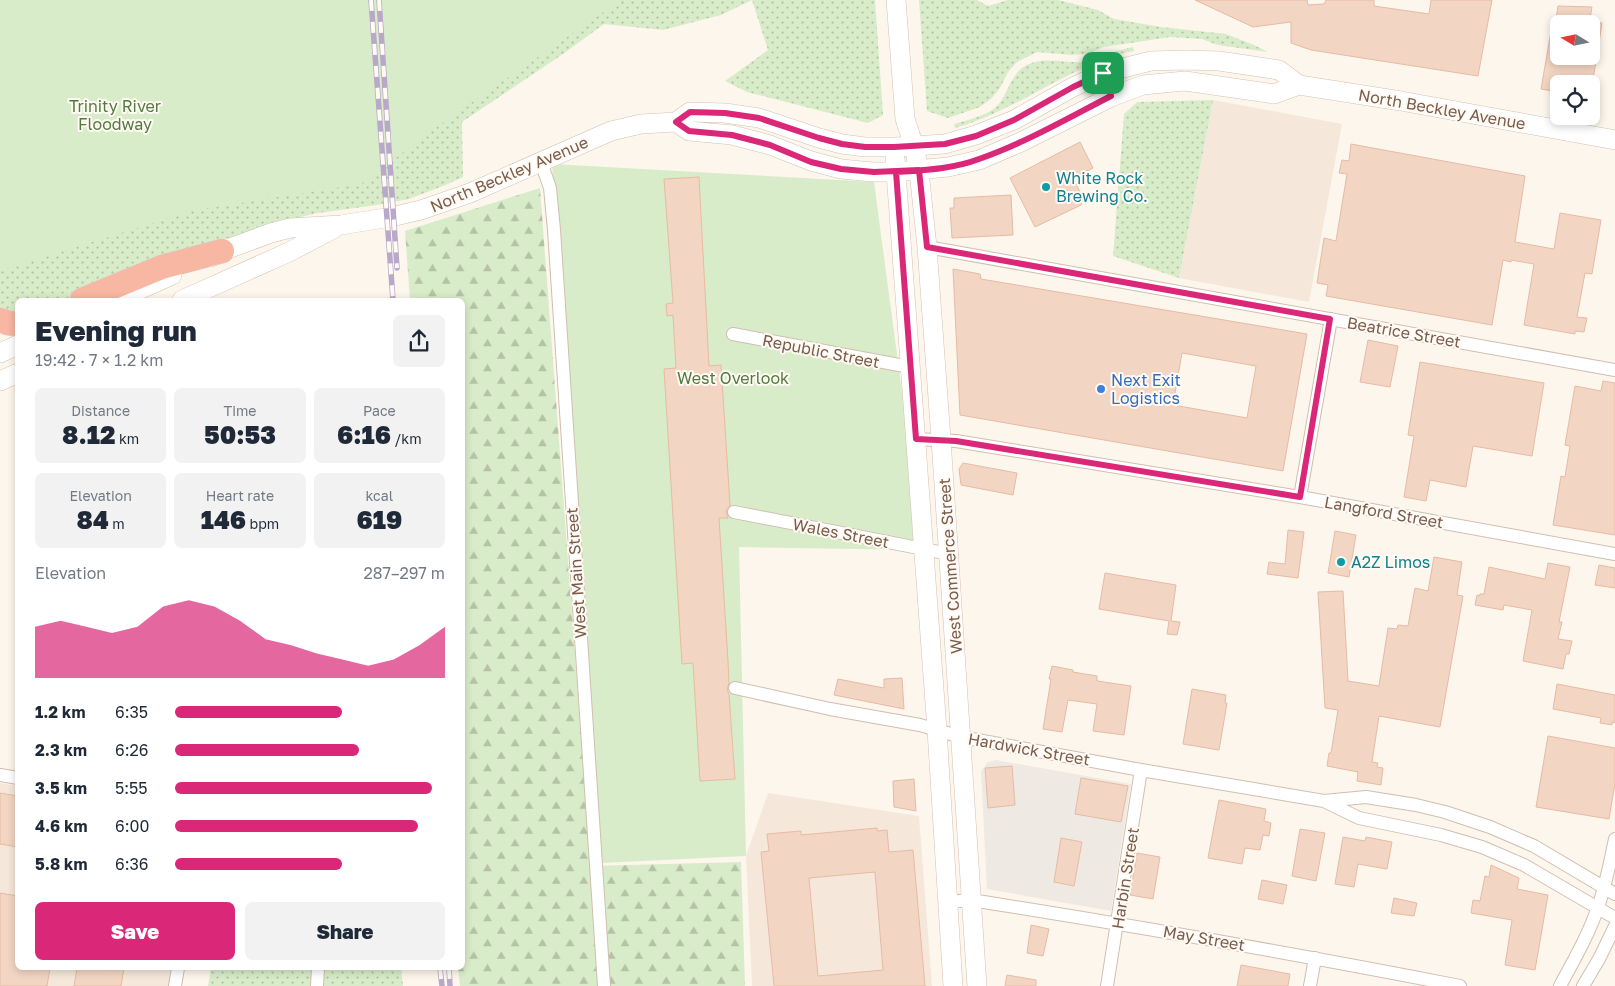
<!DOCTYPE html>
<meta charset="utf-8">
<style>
body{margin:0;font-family:"Golos Text",sans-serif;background:#f2f2f3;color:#1f2937;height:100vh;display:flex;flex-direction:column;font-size:19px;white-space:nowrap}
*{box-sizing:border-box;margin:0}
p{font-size:16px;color:#747a83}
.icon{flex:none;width:28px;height:28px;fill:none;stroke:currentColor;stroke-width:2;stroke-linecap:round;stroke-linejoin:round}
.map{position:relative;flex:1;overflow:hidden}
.side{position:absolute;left:15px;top:298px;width:450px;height:672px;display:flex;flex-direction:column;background:#fff;border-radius:8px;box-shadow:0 2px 8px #0003}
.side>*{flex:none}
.needle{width:32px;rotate:280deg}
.controls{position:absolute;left:1550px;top:15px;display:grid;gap:10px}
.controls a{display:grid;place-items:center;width:50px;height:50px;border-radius:8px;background:#fff;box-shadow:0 2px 8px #0003;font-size:25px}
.pin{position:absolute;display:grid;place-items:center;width:42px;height:42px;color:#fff;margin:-21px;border-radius:10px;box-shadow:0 2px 8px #0006}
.round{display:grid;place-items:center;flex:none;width:52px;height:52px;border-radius:8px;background:#f2f2f3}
.summary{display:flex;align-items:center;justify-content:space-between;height:85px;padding:0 20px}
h1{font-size:28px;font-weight:800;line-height:38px}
.metrics{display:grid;grid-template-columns:repeat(3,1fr);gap:8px;height:85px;padding:5px 20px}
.metrics div{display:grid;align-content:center;border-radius:8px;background:#f2f2f3;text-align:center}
.metrics b{font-size:25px;font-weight:800}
.metrics small{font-size:14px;font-weight:400}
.metrics p{font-size:14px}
.chart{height:140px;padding:10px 20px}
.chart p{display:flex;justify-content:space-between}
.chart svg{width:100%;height:90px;margin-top:5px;fill:#db2777;opacity:.7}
.button{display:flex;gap:10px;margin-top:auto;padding:10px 20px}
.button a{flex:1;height:58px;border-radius:8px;background:#db2777;color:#fff;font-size:20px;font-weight:800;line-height:58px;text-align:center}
.button a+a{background:#f2f2f3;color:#1f2937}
ul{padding:0 20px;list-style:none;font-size:16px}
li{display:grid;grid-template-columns:80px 60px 1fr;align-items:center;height:38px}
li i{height:12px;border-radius:6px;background:#db2777}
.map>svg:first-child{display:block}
</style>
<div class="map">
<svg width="1615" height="986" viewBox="0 0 1615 986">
<defs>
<pattern id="grass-dots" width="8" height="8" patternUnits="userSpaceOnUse" patternTransform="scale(1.25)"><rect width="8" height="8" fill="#d8ecc9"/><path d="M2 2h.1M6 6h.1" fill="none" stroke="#b4c2a5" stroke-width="1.8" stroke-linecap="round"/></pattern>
<pattern id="forest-firs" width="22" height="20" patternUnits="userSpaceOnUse" patternTransform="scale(1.25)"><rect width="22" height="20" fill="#d8ecc9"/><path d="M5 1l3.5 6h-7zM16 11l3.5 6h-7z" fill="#b4c2a5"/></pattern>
</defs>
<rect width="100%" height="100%" fill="#fdf6ec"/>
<path fill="#f5e8da" d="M1213 100 1342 124 1309 302 1179 278Z
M0 783 17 786 18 968H172L168 986H0Z
M768 793 919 816 932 986H752L746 856Z"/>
<path fill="#efe9e4" d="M996 760 1131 784 1111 911 987 889 981 771 988 762Z"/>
<path fill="url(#grass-dots)" d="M431 0H875L883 115 868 123 747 92 725 81 768 50 752 0 721 15 663 30 604 24 563 54 462 122 463 177 448 184 409 199 377 205 318 213 265 225 141 268 65 300H18L17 316 0 309V162Z
M919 0H977L988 6 1008 0H1058L1098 10 1114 19 1161 27 1226 34 1254 45 1268 52 1218 45 1202 39 1170 37 1104 47 1086 54 1071 55 1037 52 1017 62 1008 72 1000 88 992 98 980 107 948 118 927 111Z
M1133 47 1134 51C1124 53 1113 55 1104 59 1053 79 1008 113 955 128L954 124C967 120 987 116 997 106 1007 96 1010 77 1022 68 1041 54 1065 64 1086 62 1094 61 1103 55 1111 53 1118 50 1126 49 1133 47Z
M1213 100 1179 278 1113 256 1124 114 1137 102Z
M211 968H401L403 986H208Z"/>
<path fill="url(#forest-firs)" d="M540 188 591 866 741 862 745 986H460L458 968H462V300H410L405 231Z"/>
<path fill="#d8ecc9" d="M0 0H621L445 121 361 184 195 210 0 271Z
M552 164 874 182 923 550 739 547 746 856 601 863Z"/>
<path fill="#f3d5c3" stroke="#e6bba3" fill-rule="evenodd" d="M1195 0H1307L1308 5 1324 4 1326 0H1374V6L1429 14 1431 0H1492L1478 76 1311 50 1291 43V22L1253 27Z
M1558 6 1592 7 1589 24H1559V56H1597L1592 84H1559V92L1541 89 1553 20H1556Z
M1591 21 1602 23 1597 55 1591 54Z
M1080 142 1093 168 1073 178 1082 196 1081 205 1035 227 1010 178Z
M1351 144 1525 176 1515 242 1554 249 1560 213 1601 220 1592 274 1585 273 1577 317 1587 318 1584 332 1575 331V334L1524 325 1534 264 1511 260V262L1503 260 1492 325 1326 296 1328 285 1317 283 1324 238 1336 241 1347 174 1339 173 1342 160 1349 161Z
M699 177 709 366 721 365 730 505 726 511 728 518H719L728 661 729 683 727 690 729 694 735 779 700 781 693 663 682 664 664 369 676 368 673 315 667 316 666 304 673 303 664 179Z
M1011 195 1013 235 952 238 950 208H954V198Z
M953 269 980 274 981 279 1307 334 1283 471 960 415ZM1182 353 1256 366 1247 418 1173 405Z
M1368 340 1398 346 1390 387 1360 382Z
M1420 362 1544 383 1532 456 1473 446 1466 487 1430 480 1426 501 1404 497 1414 436 1408 435Z
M1603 381 1615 383V535L1553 525 1561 476 1565 477 1570 446 1565 445 1575 386 1601 391Z
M963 463 1017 473 1013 495 961 485 959 469Z
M1288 530 1304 532 1298 578 1267 574 1269 562 1285 564Z
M1335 531 1356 535 1349 577 1328 573Z
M1434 557 1462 562 1457 595 1463 596 1440 727 1379 716 1372 762 1378 763 1377 767 1383 768 1381 785 1357 781 1358 772 1327 766 1329 753H1331L1338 710 1325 708 1318 592 1343 591 1348 681 1379 686 1388 628 1397 629 1398 625 1408 626 1415 588 1428 591Z
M1548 563 1570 567 1559 622H1562L1558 639 1572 641 1569 654H1566L1563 669 1523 661 1532 610 1504 605 1503 610 1475 605 1477 595 1479 596 1480 594H1484L1489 567 1545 579Z
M1599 565 1615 568V588L1595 585Z
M1105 573 1176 585 1171 621 1180 622 1177 635 1167 634 1169 621 1099 609Z
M1052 666 1073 670V672L1097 676V681L1131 686 1124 735 1093 731 1097 704 1068 700 1062 732 1043 729 1051 679H1049Z
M902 678 904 709 834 695 838 679 884 688V679Z
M1557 684 1615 695V723L1612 722V725L1600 723 1601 718 1553 709Z
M1192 689 1226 695 1225 703H1227L1219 750 1183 744Z
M1548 736 1615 748V783L1609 819 1536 807Z
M1012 766 1015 805 988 808 985 768Z
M1081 778 1128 786 1121 822 1075 814Z
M914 779 916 811 894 807 893 781Z
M0 793 18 796V847L0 844Z
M1219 800 1266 809 1264 821 1271 823 1269 836 1263 835 1260 850 1245 848 1242 864 1208 858Z
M877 828V831L887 830 889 852 913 850 925 986H774L761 852 769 851 767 834 801 831V835ZM875 872 883 970 818 976 809 878Z
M1300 829 1325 833 1316 881 1292 876Z
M1343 837 1365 841 1366 837 1392 842 1387 869 1358 864 1354 887 1335 884Z
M1061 838 1082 842 1074 886 1054 882Z
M1137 853 1160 857 1153 899 1130 895Z
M1491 865 1519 878 1517 889 1548 895 1535 970 1505 965 1512 920 1471 913 1473 900 1480 901 1485 876 1489 877Z
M1262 880 1287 885 1283 904 1258 899Z
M0 893 18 896V968H50L47 986H0Z
M1394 898 1417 903 1414 916 1391 913Z
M1031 925 1049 929 1043 956 1027 953Z
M1241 965 1290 974 1288 986H1237Z
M77 968H124L121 986H74Z
M1007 975 1036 980V986H1005Z"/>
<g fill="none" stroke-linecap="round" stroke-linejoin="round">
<defs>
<path id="minor" d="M541 162 550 188 554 230 604 986
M927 247 1615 370
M733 334 910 367
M915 439 956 441 1300 497 1615 554
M1300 497 1331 319
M734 512 949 554
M735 688 830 709 920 725 961 737 1141 770 1324 801 1366 797 1416 805 1445 812 1490 827 1534 846 1615 894
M0 775 18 778
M1324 801 1359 818 1441 835 1482 847 1524 865 1615 918
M948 902 971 900C1135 926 1297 954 1460 986
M175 986 178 968
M317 986 318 968
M1107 986 1141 770
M1310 986 1315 958
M1560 986C1574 960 1589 934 1598 907 1606 885 1610 862 1615 839
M1583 986 1599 959 1615 926"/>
<path id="secondary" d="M896 0 905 119 914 146 919 171 927 247 941 439 977 986
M676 122 690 112 725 113 759 118 819 138 842 144 865 147H895L945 144 976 135 1014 120 1073 87 1103 73 1151 61 1186 60 1219 61 1279 70 1299 85 1401 101 1615 140
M895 159 937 730 953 986
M211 257 222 251 271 233 290 228 341 225 391 217 421 210 470 193 611 131 641 124 676 122 689 131 732 135 770 145 811 161 841 169 873 172H896L948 167 979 160 1021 142 1111 97 1143 85 1185 81 1274 94 1299 85
M116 300 172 275
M182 300 289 252 335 228
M0 353 18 345
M0 381 18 373"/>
<path id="motorway" d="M82 300 162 267 222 251
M0 320 8 323 18 324"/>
</defs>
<use href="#minor" stroke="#d1beb0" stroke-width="14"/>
<use href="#secondary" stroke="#d6c0b0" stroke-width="20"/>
<use href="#motorway" stroke="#dad1cd" stroke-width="25"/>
<use href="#minor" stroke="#fff" stroke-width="12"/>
<use href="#secondary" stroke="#fff" stroke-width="19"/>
<use href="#motorway" stroke="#f7b7a3" stroke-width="24"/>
<defs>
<path id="rail" d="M371 0 393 300
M379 0 397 268
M440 968 442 986
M449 968 450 986"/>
</defs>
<use href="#rail" stroke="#b9a8c9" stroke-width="5.5"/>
<use href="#rail" stroke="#fffaf3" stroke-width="4" stroke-dasharray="11" stroke-linecap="butt"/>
</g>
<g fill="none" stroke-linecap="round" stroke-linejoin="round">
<defs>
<path id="route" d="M1103 73 1073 87 1014 120 976 136 945 144 894 147H865L842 144 819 138 759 118 725 113 690 112 676 122 689 131 732 135 770 145 811 162 841 169 874 172 919 170 927 247 1330 319 1300 497 956 441 916 439 896 172C924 170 953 169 979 159 1025 143 1068 118 1111 96L1103 73"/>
</defs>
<use href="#route" stroke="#fff" stroke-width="10"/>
<use href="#route" stroke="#db2777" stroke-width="6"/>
</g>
<g fill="#0f9aa8" stroke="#fffaf3" stroke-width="2">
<circle cx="1046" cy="187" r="5"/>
<circle cx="1341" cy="562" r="5"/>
</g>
<circle fill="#3f7fe0" stroke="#fffaf3" stroke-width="2" cx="1101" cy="389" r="5"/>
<g text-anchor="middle" stroke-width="4" stroke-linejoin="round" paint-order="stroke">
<g font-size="16" fill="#537a41" stroke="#fffaf3">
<text x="115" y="112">Trinity River<tspan x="115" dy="18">Floodway</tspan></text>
<text x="733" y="384">West Overlook</text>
</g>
<g font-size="16" fill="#7a5c4d" stroke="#fffaf3">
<text transform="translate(1442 109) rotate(10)" y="6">North Beckley Avenue</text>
<text transform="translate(509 174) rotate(-23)" y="6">North Beckley Avenue</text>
<text transform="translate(1404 332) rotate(10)" y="6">Beatrice Street</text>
<text transform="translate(821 351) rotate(11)" y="6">Republic Street</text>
<text transform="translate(1384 512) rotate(10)" y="6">Langford Street</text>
<text transform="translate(841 533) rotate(11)" y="6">Wales Street</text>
<text transform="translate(950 566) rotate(-94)" y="6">West Commerce Street</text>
<text transform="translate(576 573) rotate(-94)" y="6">West Main Street</text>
<text transform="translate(1029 749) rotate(10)" y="6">Hardwick Street</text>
<text transform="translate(1125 878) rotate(-81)" y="6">Harbin Street</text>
<text transform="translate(1204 938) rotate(10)" y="6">May Street</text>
</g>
<g font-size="16" fill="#0d838f" stroke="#fffaf3" text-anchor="start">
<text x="1056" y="184">White Rock<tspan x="1056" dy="18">Brewing Co.</tspan></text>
<text x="1351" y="568">A2Z Limos</text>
</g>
<g font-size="16" fill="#366cbe" stroke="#fffaf3" text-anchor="start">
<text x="1111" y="386">Next Exit<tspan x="1111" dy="18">Logistics</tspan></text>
</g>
</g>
</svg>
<div class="controls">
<a><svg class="needle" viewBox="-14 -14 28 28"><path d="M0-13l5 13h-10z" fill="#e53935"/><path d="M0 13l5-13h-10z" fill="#747a83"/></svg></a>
<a><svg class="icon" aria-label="locate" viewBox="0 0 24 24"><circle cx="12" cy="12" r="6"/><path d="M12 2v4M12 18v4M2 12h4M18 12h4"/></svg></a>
</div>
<div class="pin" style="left:1103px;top:73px;background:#1e9e55"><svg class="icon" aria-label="arrive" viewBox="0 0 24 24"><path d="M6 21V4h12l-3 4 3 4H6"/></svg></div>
<section class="side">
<div class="summary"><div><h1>Evening run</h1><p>19:42 · 7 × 1.2 km</p></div><a class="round"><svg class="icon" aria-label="share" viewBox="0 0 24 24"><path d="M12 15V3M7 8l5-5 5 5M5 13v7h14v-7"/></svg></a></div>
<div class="metrics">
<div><p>Distance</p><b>8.12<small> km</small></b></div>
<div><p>Time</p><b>50:53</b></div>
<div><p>Pace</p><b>6:16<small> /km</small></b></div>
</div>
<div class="metrics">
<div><p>Elevation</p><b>84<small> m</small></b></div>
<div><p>Heart rate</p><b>146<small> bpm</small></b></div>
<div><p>kcal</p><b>619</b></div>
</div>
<div class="chart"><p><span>Elevation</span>287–297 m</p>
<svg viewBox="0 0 160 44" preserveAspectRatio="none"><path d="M0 44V19L10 16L20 19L30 22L40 19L50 9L60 6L70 9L80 16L90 25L100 28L110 32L120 35L130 38L140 35L150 28L160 19V44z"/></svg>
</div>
<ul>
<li><b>1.2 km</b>6:35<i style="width:62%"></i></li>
<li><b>2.3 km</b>6:26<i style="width:68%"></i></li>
<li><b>3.5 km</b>5:55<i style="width:95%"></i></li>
<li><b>4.6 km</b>6:00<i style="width:90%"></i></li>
<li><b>5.8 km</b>6:36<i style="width:62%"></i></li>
</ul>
<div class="button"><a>Save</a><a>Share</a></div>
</section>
</div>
